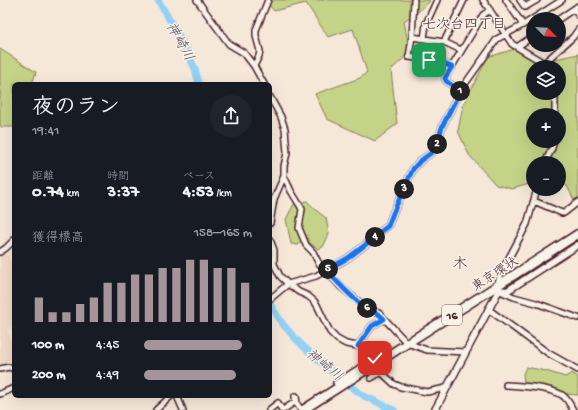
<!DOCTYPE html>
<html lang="ja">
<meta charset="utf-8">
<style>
body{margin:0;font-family:"Gochi Hand","Klee One",sans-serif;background:#20242c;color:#f1f3f6;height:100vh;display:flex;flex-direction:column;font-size:15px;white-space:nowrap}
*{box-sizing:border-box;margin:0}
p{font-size:13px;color:#9ea1a6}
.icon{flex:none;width:22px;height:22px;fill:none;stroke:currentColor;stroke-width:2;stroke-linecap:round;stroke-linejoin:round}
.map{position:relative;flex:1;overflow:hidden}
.side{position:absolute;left:12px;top:82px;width:260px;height:316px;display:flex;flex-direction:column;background:#171b24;border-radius:6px;box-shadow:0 4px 16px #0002}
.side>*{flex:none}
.needle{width:26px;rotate:114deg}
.tools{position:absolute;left:526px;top:12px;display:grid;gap:8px}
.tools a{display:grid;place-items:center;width:40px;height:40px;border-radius:50%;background:#171b24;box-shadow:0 4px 16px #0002;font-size:20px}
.pin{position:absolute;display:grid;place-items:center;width:34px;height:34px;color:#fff;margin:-17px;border-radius:8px;box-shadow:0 2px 6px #0006}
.km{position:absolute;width:20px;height:20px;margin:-10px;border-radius:50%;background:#222;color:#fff;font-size:11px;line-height:20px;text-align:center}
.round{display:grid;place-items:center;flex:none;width:42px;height:42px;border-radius:21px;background:#20242c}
.head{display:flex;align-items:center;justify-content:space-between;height:68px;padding:0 20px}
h1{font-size:22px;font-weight:700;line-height:30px}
.metrics{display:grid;grid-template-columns:repeat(3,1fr);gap:6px;height:68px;padding:4px 20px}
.metrics div{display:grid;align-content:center}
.metrics b{font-size:17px;font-weight:700}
.metrics small{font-size:11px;font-weight:400}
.metrics p{font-size:11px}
.chart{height:112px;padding:8px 20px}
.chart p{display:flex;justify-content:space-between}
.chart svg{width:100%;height:72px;margin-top:4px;stroke:#a6949b;stroke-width:6}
ul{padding:0 20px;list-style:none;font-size:13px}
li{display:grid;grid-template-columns:64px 48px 1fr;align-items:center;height:30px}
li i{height:10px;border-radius:5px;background:#a6949b}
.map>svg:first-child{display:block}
</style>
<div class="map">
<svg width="578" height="410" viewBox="0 0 578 410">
<rect width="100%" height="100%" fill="#f5e8d9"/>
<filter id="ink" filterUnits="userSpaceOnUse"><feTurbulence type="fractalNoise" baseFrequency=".025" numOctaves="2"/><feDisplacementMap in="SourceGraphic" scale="8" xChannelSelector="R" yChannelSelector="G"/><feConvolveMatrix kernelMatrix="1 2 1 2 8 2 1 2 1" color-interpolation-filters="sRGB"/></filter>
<g filter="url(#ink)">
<path fill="#f2dac7" d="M5 253 9 257 14 271V326L7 329 14 351V366L0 367V255Z"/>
<path fill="#c4d387" stroke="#877959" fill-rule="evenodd" d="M265 0H429L430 1 419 11 404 21 409 48 404 58 391 70 397 124 375 141 327 119 315 94 360 78 367 72 353 29 328 37 306 3 274 11Z
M518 48 542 62 578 54V202H575L567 186 559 183V163H533V183L512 189 496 185 469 155 458 131 463 105 488 57ZM533 67H559V93H533ZM533 115H559V141H533Z
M0 49 36 72 32 84H14V127H1L0 125V95L1 93 0 92Z
M307 201 317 211 326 218 329 234 323 247 318 249 306 240 298 245 291 244 286 219 294 204Z
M526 367 546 371 565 377 572 373 578 377V395L567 394 524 383 523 374Z"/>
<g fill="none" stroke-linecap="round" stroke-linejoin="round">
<path stroke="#93d0f3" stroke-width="7" d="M158 0 185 47 195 69 199 84
M270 304 282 323 293 336 307 350 338 377 364 396 394 410"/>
<defs>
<path id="minor" d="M197 0 229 44 244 53 254 66 264 84
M414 0 412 37 409 57C424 59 438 61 452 67
M483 0 512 44 544 63 573 37 578 30
M506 0 523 25
M520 0 525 7 537 0
M574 9 578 15
M559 19 578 6
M412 37 444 42 461 50
M424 39 426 24 437 0
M444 42 464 0
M517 47 533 36
M254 66 259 56 260 51 256 36V30L268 0
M460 91 446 81 445 78 483 15 490 10
M270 97 281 117 285 129 287 153 284 166V176L291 191 302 209 299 228 306 245 313 252 318 262 341 287 369 310 379 313 407 343 427 350 465 352
M555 115V93
M545 163 552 148 554 141
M534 201 562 213H564L578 202
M270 223 274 199 284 176
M270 240 274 250V264L280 276 288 284 299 292 308 296 314 301 317 305 330 332 337 339 346 344 358 346 375 358 336 383
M0 252 6 248 14 240
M497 285 502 271 527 224 537 189
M500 291 514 297 536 303 578 318
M270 299 288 284 316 276 348 258 373 239 380 232 388 226 393 213 413 169 420 161 431 153 437 145 442 127 460 91 497 39 523 25 562 0
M488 309 548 353 578 370
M358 346 372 326 384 319
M0 369 9 367 14 369
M371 378 381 372 394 384 401 387 427 392 446 388
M506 385C521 386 549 387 562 395 567 398 570 404 573 410
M0 394 14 388
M177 396 183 410
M156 410 171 396
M269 410 278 403 282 410
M283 410 295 402V396H296L297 404 301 410"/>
<path id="major" d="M499 290 507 291 578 245
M435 410 499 290"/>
<path id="highway" d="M303 410 578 234"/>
</defs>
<use href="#minor" stroke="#4a1f2b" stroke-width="8"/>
<use href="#major" stroke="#4a1f2b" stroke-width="9"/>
<use href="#highway" stroke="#4a1f2b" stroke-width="11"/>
<use href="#minor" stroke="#f7f3e8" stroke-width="5"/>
<use href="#major" stroke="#f7f3e8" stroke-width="6"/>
<use href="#highway" stroke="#f7f3e8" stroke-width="8"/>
</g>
</g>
<g fill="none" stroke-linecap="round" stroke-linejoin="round" filter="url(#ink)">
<defs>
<path id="route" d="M375 358 358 346 372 326 384 319C377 311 371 312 363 306 349 295 338 283 326 270L348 258 373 239 380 232 388 226 393 213 413 169 420 161 431 153 437 144 442 127 460 91 446 81 445 78 452 67 444 64 429 60"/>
</defs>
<use href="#route" stroke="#fff" stroke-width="8"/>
<use href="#route" stroke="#1a73e8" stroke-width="5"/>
</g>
<g text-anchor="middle" stroke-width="3" stroke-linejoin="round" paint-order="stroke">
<rect fill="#f7f3e8" stroke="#7e5f64" stroke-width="1" x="442" y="305" width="20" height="20" rx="3"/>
<g font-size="12" font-weight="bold" fill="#4a1f2b">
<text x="452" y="319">16</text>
</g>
<g font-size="13" fill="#4a1f2b" stroke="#f7f3e8">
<text transform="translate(494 273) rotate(-33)" y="5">東京環状</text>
</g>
<g font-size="14" fill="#4a1f2b" stroke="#f7f3e8">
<text x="464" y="28">七次台四丁目</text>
</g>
<g font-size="14" font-style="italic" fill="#5c4b5d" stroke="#f7f3e8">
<text transform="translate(181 41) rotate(61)" y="5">神崎川</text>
<text transform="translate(325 364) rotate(39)" y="5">神崎川</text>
</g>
<g font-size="15" fill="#4a1f2b" stroke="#f7f3e8">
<text x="460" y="268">木</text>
</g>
</g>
</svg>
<div class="tools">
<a><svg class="needle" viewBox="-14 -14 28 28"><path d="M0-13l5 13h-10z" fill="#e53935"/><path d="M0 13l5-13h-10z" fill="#9ea1a6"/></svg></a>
<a><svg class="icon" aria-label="layers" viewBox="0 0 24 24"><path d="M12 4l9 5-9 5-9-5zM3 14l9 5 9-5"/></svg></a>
<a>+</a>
<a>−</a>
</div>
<div class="pin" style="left:429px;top:60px;background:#1e9e55"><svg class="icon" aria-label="arrive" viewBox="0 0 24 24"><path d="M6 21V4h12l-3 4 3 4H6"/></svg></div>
<div class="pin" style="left:375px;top:358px;background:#d93025"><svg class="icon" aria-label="check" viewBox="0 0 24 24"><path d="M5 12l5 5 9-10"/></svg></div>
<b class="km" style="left:460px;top:91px">1</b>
<b class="km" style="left:437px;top:144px">2</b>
<b class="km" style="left:404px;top:189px">3</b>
<b class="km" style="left:375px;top:237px">4</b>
<b class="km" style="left:328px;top:269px">5</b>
<b class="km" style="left:367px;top:308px">6</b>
<section class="side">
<div class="head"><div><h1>夜のラン</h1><p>19:41</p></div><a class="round"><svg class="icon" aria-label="share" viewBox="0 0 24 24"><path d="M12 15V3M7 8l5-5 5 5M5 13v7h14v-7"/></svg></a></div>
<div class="metrics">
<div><p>距離</p><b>0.74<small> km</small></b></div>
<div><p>時間</p><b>3:37</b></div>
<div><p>ペース</p><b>4:53<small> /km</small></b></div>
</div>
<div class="chart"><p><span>獲得標高</span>158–165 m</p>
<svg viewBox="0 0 160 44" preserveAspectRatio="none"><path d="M5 44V29M15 44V38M25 44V38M35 44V33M45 44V29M55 44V20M65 44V20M75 44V15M85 44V15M95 44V11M105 44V11M115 44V6M125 44V6M135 44V11M145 44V11M155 44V20"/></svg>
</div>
<ul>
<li><b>100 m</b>4:45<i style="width:91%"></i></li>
<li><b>200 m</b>4:49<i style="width:85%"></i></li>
</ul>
</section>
</div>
